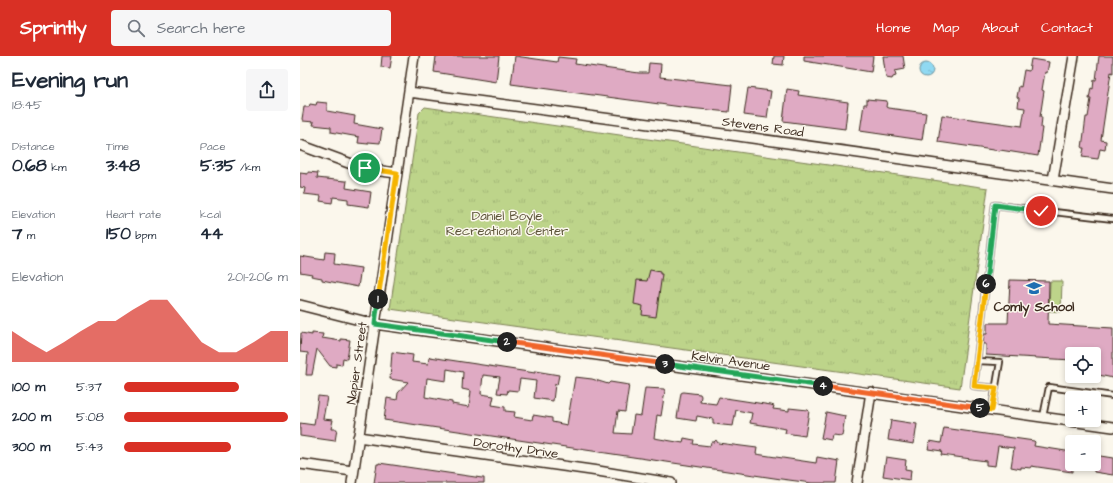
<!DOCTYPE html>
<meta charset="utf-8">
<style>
body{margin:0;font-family:"Architects Daughter",sans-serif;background:#f6f6f7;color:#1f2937;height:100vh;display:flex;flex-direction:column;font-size:15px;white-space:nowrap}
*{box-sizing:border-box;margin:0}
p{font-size:13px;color:#747a83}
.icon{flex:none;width:22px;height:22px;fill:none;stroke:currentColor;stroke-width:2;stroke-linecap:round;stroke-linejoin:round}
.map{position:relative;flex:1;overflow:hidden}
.details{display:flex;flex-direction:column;background:#fff;width:300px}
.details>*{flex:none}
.tools{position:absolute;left:765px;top:291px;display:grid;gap:8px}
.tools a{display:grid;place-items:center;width:36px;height:36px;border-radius:4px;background:#fff;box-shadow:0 2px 6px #0003;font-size:20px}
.pin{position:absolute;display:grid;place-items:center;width:34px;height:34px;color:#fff;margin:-17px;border:2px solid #fff;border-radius:50%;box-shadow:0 1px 4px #0007}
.km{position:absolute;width:20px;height:20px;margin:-10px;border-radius:50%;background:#222;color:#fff;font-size:11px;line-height:20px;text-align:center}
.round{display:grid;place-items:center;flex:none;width:42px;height:42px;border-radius:4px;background:#f6f6f7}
.summary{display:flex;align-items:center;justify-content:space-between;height:68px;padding:0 12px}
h1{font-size:22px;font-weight:700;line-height:30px}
.figures{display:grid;grid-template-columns:repeat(3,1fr);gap:6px;height:68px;padding:4px 12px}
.figures div{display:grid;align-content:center}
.figures b{font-size:17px;font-weight:700}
.figures small{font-size:11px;font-weight:400}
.figures p{font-size:11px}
.chart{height:112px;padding:8px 12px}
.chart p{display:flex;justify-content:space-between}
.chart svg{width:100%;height:72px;margin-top:4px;fill:#d93025;opacity:.7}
ul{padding:0 12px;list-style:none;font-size:13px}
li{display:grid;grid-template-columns:64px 48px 1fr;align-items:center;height:30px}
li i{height:10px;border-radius:5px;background:#d93025}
header{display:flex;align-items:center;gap:24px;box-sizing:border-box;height:56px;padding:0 20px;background:#d93025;color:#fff}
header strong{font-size:19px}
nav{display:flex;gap:22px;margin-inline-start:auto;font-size:14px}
.search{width:280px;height:36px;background:#f6f6f7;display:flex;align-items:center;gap:10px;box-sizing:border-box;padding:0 14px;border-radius:4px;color:#747a83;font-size:15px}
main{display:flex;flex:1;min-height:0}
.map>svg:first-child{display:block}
</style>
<header>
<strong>Sprintly</strong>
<div class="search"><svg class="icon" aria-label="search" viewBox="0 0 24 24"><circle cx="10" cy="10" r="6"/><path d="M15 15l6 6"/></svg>Search here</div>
<nav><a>Home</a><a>Map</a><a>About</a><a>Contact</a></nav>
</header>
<main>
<section class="details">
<div class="summary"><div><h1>Evening run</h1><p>18:45</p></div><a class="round"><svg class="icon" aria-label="share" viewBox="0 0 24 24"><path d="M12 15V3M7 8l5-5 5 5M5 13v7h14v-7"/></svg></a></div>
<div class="figures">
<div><p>Distance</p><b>0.68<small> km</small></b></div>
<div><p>Time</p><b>3:48</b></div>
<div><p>Pace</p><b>5:35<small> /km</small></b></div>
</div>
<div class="figures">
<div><p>Elevation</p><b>7<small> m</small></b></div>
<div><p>Heart rate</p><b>150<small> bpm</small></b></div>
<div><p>kcal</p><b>44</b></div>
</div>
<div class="chart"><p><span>Elevation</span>201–206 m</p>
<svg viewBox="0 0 160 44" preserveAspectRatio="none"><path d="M0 44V25L10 32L20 38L30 32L40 25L50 19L60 19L70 12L80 6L90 6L100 19L110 32L120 38L130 38L140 32L150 25L160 25V44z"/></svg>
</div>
<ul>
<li><b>100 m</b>5:37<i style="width:70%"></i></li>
<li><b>200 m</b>5:08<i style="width:100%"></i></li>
<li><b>300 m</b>5:43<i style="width:65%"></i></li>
</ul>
</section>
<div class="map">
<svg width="813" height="427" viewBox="0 0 813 427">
<defs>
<pattern id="park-tufts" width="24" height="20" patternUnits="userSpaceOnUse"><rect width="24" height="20" fill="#bdd48a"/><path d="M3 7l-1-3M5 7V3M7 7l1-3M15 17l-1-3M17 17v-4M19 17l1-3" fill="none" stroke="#a3b677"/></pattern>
<pattern id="water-ripples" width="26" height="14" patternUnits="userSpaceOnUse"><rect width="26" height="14" fill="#90d9f2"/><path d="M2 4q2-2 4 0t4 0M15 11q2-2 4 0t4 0" fill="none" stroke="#7dbacf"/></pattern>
</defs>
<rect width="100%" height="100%" fill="#fbf7ec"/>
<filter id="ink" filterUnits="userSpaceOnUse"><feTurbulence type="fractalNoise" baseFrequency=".025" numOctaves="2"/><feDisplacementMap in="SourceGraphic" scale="8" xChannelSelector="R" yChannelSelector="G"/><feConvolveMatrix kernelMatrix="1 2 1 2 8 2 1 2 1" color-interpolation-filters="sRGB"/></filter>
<g filter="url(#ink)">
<path fill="#bdd48a" stroke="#7c7f54" d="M750 225H762L761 256 749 255Z"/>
<path fill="url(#park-tufts)" stroke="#7c7f54" d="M125 51 688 132 660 332 90 253 119 57Z"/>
<path fill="url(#water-ripples)" stroke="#6e939d" d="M619 14a7 7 0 1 1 14 0a7 7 0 1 1-14 0Z"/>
<path fill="#dfaac3" stroke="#3b2a1e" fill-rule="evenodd" d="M82 0H92L90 12 81 11Z
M136 0H199L196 26 134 16Z
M215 0 257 6 258 1 276 3 275 8 339 17H348L349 7 361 8 360 21 432 29 429 56 389 52 211 28Z
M474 0H484L483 9 473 8Z
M504 0H573L571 16 504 5Z
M583 0H603L605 13 595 15 596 20 593 21 592 23 586 22Z
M799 0H813V17L811 16 801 84 806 85 805 94 800 93 798 103 782 101 784 92H782L786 61H788L791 43H789L791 32 793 33 794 24H796Z
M731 3 749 6 747 17 745 16 742 34 744 35 740 61H742L741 72H742L738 100 700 94V95L638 86 642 59 722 70 725 52 718 51 719 42 717 41 719 30 721 31 724 14 729 15Z
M448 32 471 35 467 62 444 59Z
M487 33 499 35 498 39 548 46 545 73 483 65Z
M567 43 587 45 586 51 588 52 626 57 622 84 560 75 564 48H567Z
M17 46 27 47V55L55 60 54 68 82 73 80 87 68 86V88L58 87 59 81 31 76V71L13 69 14 66 3 65 2 63 4 51H9L10 48 16 49Z
M8 116 18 117 17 122 45 125H47L46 132 71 136 69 151 48 148V143L33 141 32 147 20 145 21 140 4 138 5 132 0 131V117L8 118Z
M25 196 35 197 34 208 61 212 58 231 22 224V222L11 220 12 218 0 216V200L24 204Z
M350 214 360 216V218H362L356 261 342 259 343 250 334 248 337 224 347 225Z
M710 224 749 225 748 268 813 272V322L794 318V298H772V304L686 299V288H683L684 278H687V267H708Z
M1 277 12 279V277L23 278 22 282 41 285V283L50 284 47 303 43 302 42 309 36 308V311L30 310 17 293 12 319H6L8 297 0 296Z
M92 296 113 299 112 306 128 308 129 302 130 301 235 317V315L259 319 257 329 255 328 253 345 234 342 236 325 220 323 218 335 208 334 207 338 197 337 200 321 183 319 181 338 194 340 192 349 205 351V355L215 356 214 361 232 364 233 359 252 362V366L267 369 275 321 292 323 308 328 310 326 329 329 325 356 318 355 315 377 331 378 334 359 341 360 345 332 364 333 365 335 361 360 357 359 354 382 383 387 384 382 394 384 393 388 410 390 411 386H414L416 384 418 387 457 392 456 398 516 407 517 401 539 405 536 427H512L481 423 84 364 87 342 97 344 98 337 108 326 90 323ZM147 313 163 316 162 333 171 335 169 351 152 348V346L125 341 127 322 146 325Z
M383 336 400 338 401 340 400 346 416 348 419 341 471 349 474 350 473 353 489 355V352L508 354 509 355 505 380 485 377 486 373 450 367 452 357 436 354 433 370 413 368V363L397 360 396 365 377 362 381 337Z
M18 340 27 341 23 363 33 364 31 373H37L35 385 0 380V367L14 369Z
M526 356 545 360 542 380 532 379 531 384 521 382Z
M591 364 617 368 614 388 588 384Z
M644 372 734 385 735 386 734 390 772 396V416L731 410V412L721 411V413L711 411 714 392 698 390 695 410 686 409V405L641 399 642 395 628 393 630 385 641 387Z
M794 399 813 402V419L794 416Z
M586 401 606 404 605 413 611 414 610 424 583 420Z
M79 407 182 422H184V427H74L77 408H79Z"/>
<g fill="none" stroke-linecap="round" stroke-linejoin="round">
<defs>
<path id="lane" d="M677 305 695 149 813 163
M692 353 700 306 677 305 674 330 696 332
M743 361 749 331 813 340"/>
<path id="street" d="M109 36 431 79 813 133
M0 89 65 113 97 117
M753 124 774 0
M0 249 75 268 813 371
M58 381 298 415 371 427
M0 408 53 415
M52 427 114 0
M557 427 571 336"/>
</defs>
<use href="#lane" stroke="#3b2a1e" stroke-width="8"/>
<use href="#street" stroke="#3b2a1e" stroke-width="12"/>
<use href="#lane" stroke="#fbf7ec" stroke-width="4.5"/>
<use href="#street" stroke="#fbf7ec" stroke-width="9"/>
</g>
</g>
<g fill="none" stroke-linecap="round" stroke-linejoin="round" filter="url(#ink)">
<defs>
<path id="split-1" d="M65 112 97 117 78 243"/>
<path id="split-2" d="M78 243 75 268 207 286"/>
<path id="split-3" d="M207 286 365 308"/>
<path id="split-4" d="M365 308 523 330"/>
<path id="split-5" d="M523 330 680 352"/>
<path id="split-6" d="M680 352 692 354 696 332 674 330 686 228"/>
<path id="split-7" d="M686 228 695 149 741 155"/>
</defs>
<use href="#split-1" stroke="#fff" stroke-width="8"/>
<use href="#split-2" stroke="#fff" stroke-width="8"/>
<use href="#split-3" stroke="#fff" stroke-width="8"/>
<use href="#split-4" stroke="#fff" stroke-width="8"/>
<use href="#split-5" stroke="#fff" stroke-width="8"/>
<use href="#split-6" stroke="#fff" stroke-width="8"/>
<use href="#split-7" stroke="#fff" stroke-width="8"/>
<use href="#split-1" stroke="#f5b400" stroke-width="5"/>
<use href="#split-2" stroke="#22a559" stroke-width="5"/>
<use href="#split-3" stroke="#f0652b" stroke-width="5"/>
<use href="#split-4" stroke="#22a559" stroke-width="5"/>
<use href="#split-5" stroke="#f0652b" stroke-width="5"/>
<use href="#split-6" stroke="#f5b400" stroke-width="5"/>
<use href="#split-7" stroke="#22a559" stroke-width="5"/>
</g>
<defs>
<symbol id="school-bare" viewBox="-9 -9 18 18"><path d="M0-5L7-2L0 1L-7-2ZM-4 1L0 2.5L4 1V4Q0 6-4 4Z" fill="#1f6fb2" stroke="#fbf7ec" stroke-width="2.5" paint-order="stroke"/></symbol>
</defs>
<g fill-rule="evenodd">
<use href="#school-bare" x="723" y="221" width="22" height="22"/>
</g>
<g text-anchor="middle" stroke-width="3" stroke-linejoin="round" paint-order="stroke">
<g font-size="13" fill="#3b2a1e" stroke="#fbf7ec">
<text transform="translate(463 70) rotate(8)" y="5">Stevens Road</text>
<text transform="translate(431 304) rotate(8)" y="5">Kelvin Avenue</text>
<text transform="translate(56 307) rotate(-82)" y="5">Napier Street</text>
<text transform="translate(216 391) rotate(8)" y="5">Dorothy Drive</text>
</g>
<g font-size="13" fill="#5c5439" stroke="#fbf7ec">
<text x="207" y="164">Daniel Boyle<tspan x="207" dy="15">Recreational Center</tspan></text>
</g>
<g font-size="13" font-weight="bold" fill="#3b2a1e" stroke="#fbf7ec">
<text x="734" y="255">Comly School</text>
</g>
</g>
</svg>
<div class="tools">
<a><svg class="icon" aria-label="locate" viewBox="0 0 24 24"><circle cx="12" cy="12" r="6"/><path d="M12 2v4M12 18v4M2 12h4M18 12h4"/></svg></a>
<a>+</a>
<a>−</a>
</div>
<div class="pin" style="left:65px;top:112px;background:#1e9e55"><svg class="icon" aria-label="arrive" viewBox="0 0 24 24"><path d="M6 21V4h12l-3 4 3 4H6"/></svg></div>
<div class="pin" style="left:741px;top:155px;background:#d93025"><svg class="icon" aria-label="check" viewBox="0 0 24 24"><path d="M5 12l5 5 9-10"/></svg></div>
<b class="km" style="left:78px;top:243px">1</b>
<b class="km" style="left:207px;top:286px">2</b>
<b class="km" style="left:365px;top:308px">3</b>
<b class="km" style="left:523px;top:330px">4</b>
<b class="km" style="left:680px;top:352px">5</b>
<b class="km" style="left:686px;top:228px">6</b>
</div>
</main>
